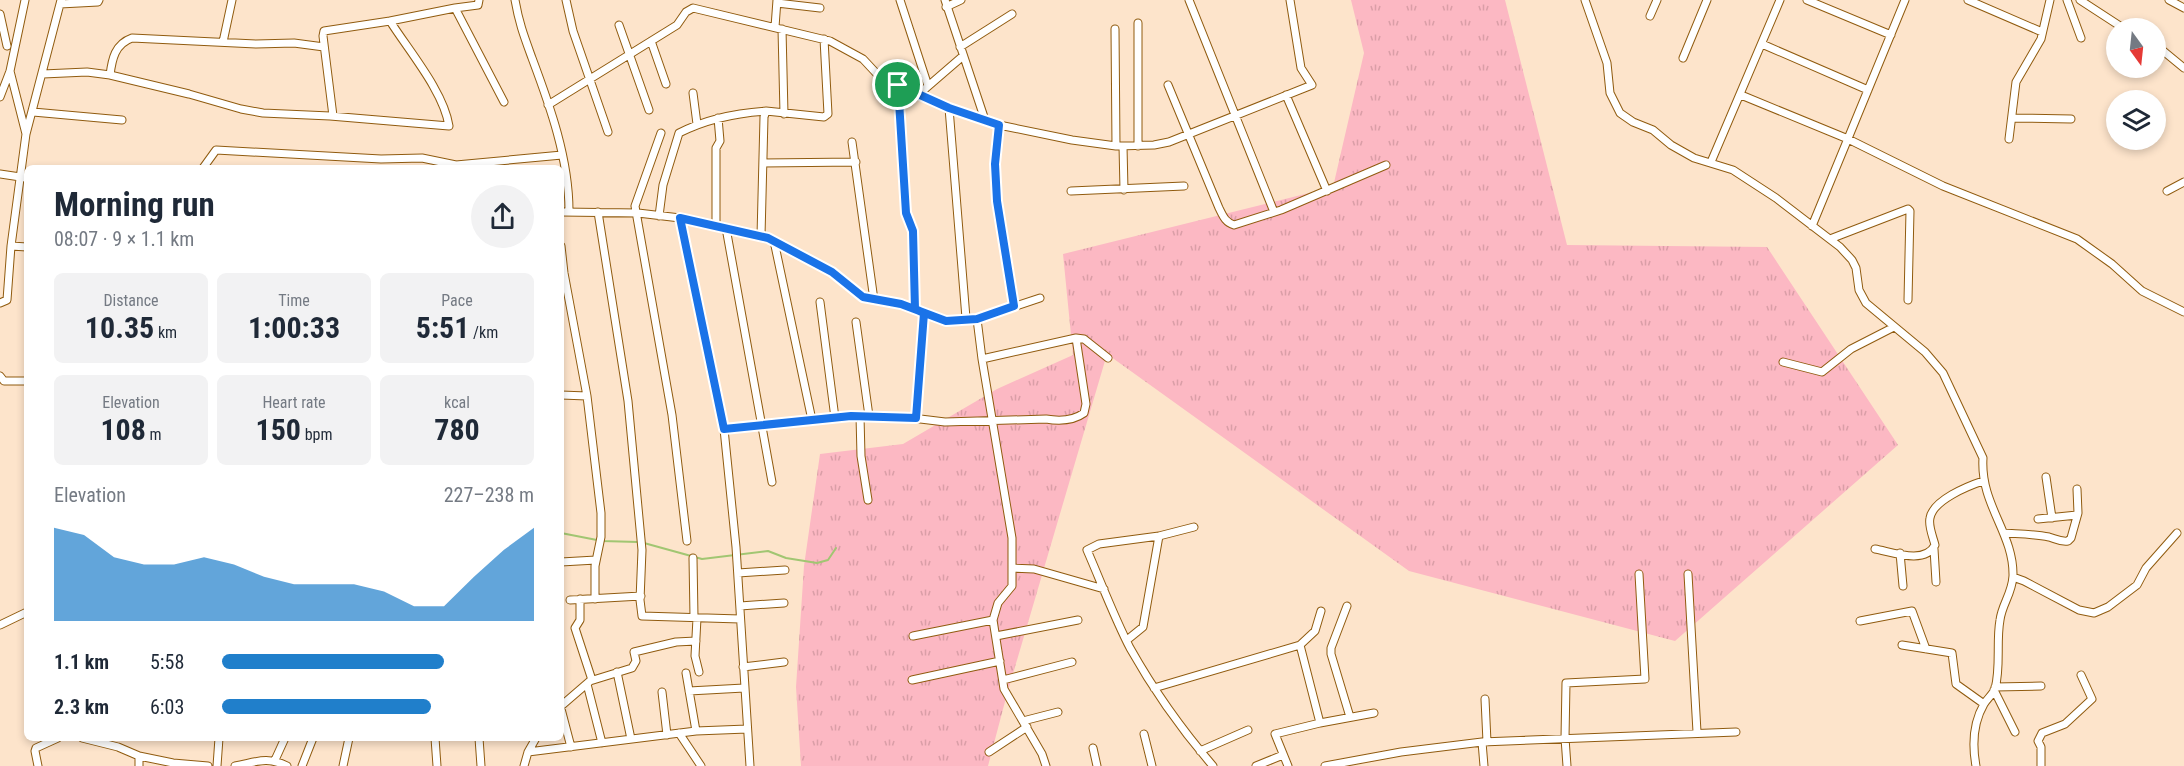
<!DOCTYPE html>
<meta charset="utf-8">
<style>
body{margin:0;font-family:"Roboto Condensed",sans-serif;background:#f2f2f3;color:#1f2937;height:100vh;display:flex;flex-direction:column;font-size:22px;white-space:nowrap}
*{box-sizing:border-box;margin:0}
p{font-size:20px;color:#747a83}
.icon{flex:none;width:33px;height:33px;fill:none;stroke:currentColor;stroke-width:2;stroke-linecap:round;stroke-linejoin:round}
.map{position:relative;flex:1;overflow:hidden}
.side{position:absolute;left:24px;top:165px;width:540px;height:576px;display:flex;flex-direction:column;background:#fff;border-radius:9px;box-shadow:0 3px 9px #0003}
.side>*{flex:none}
.needle{width:39px;rotate:165deg}
.tools{position:absolute;left:2106px;top:18px;display:grid;gap:12px}
.tools a{display:grid;place-items:center;width:60px;height:60px;border-radius:50%;background:#fff;box-shadow:0 3px 9px #0003;font-size:30px}
.pin{position:absolute;display:grid;place-items:center;width:51px;height:51px;color:#fff;margin:-26px;border:3px solid #fff;border-radius:50%;box-shadow:0 2px 6px #0007}
.round{display:grid;place-items:center;flex:none;width:63px;height:63px;border-radius:32px;background:#f2f2f3}
.summary{display:flex;align-items:center;justify-content:space-between;height:102px;padding:0 30px}
h1{font-size:33px;font-weight:700;line-height:45px}
.metrics{display:grid;grid-template-columns:repeat(3,1fr);gap:9px;height:102px;padding:6px 30px}
.metrics div{display:grid;align-content:center;border-radius:9px;background:#f2f2f3;text-align:center}
.metrics b{font-size:30px;font-weight:700}
.metrics small{font-size:16px;font-weight:400}
.metrics p{font-size:16px}
.chart{height:168px;padding:12px 30px}
.chart p{display:flex;justify-content:space-between}
.chart svg{width:100%;height:108px;margin-top:6px;fill:#207fcb;opacity:.7}
ul{padding:0 30px;list-style:none;font-size:20px}
li{display:grid;grid-template-columns:96px 72px 1fr;align-items:center;height:45px}
li i{height:15px;border-radius:8px;background:#207fcb}
.map>svg:first-child{display:block}
</style>
<div class="map">
<svg width="2184" height="766" viewBox="0 0 2184 766">
<defs>
<pattern id="grass-tufts" width="24" height="20" patternUnits="userSpaceOnUse" patternTransform="scale(1.5)"><rect width="24" height="20" fill="#fcb8c3"/><path d="M3 7l-1-3M5 7V3M7 7l1-3M15 17l-1-3M17 17v-4M19 17l1-3" fill="none" stroke="#da9ea7"/></pattern>
</defs>
<rect width="100%" height="100%" fill="#fde4cb"/>
<path fill="url(#grass-tufts)" d="M1351 0H1505L1567 245 1767 247 1898 445 1675 641 1409 571 1107 354 1007 694 988 766H801L796 687 804 566 820 454 903 444 997 389 1073 355 1063 254 1333 187 1364 53Z"/>
<g fill="none" stroke-linecap="round" stroke-linejoin="round">
<path stroke="#a1c672" stroke-width="2" d="M561 533 602 541 638 542
M644 543 702 559 768 551 786 558 817 563 828 560 836 548"/>
<defs>
<path id="street" d="M515 0C519 23 524 36 532 58 550 106 569 159 569 211
M566 0 573 31 608 132
M900 0 928 86
M945 0 985 120
M1189 0 1274 212
M1585 0 1607 63 1610 93 1620 113 1633 122 1653 130 1671 145 1694 158 1733 170 1776 198 1840 247 1852 260 1856 268 1859 290 1866 303 1925 352 1943 373 1983 458C1980 505 2014 533 2013 576 2012 594 2002 604 2000 620 1996 642 2001 667 1995 689 1993 694 1987 699 1984 704 1973 723 1972 744 1976 766
M1807 0 1891 35
M1968 0 2042 32
M2067 0 2081 38
M2080 0 2123 28
M2169 0 2184 8
M777 3 820 8
M60 4 98 2 99 0
M946 7 961 0
M455 8 478 5 479 0
M0 14 7 46
M1650 16 1657 0
M1138 23V146
M619 25 649 110
M775 27 777 0
M782 29 784 114
M1115 29 1116 146
M651 41 666 84
M223 42 232 0
M1762 44 1868 90
M2156 45 2184 68
M960 47 1012 14
M1683 58 1707 0
M43 74 87 72 110 75 189 94 241 109 263 113 330 116 449 126C444 92 409 51 390 21L455 8 504 102
M110 75C112 59 115 44 132 38L256 44 294 43 324 47
M898 85 906 213 913 231 915 309
M1168 85 1219 208C1223 216 1225 222 1234 225L1281 210 1386 165
M693 93 697 124
M919 94 963 56
M1286 95 1327 191
M1741 95 1848 139 1943 186 2077 239 2112 264 2142 291 2184 312
M0 97 10 71 25 0
M548 105 677 25 686 12 693 8 830 41 863 59 877 74 949 108 999 125 1072 140 1116 146 1154 145 1169 142 1312 85 1301 68 1290 0
M949 108 966 318
M33 112 122 120
M333 116 323 36 324 31 390 21
M2012 118 2071 119
M999 125 995 164 997 201 1014 306
M661 133 635 206 672 415 687 541
M26 134 61 0
M2009 139 2016 82 2041 39 2050 0
M852 142 874 300
M1123 146 1124 190
M1711 162 1780 0
M763 163 856 162
M203 168 216 150 381 159 422 158 456 165 562 155
M0 174 27 178
M1071 191 1184 186
M2167 191 2184 182
M561 212 638 213 680 218 761 236 786 247 832 272 863 297 901 304 947 321 977 319 1040 298
M598 212 628 401 642 550 640 600 642 616 740 619
M659 216 663 185 679 133C706 119 736 113 766 111
M680 218 724 429 736 547 750 766
M716 226V148L720 141 718 118
M1812 226 1905 0
M726 228 772 482
M761 236 764 117 766 111 824 117 828 114 824 39
M1830 239 1908 209 1910 211 1908 300
M774 241 812 420
M11 246 27 247
M561 246 564 273 587 396
M820 302 835 418
M0 303 7 300 11 246 26 134 10 71
M977 319 982 359 1012 538V586L998 603 993 620 1004 689 1042 754 1046 766
M856 322 869 416
M982 359 1076 338 1084 339 1108 358
M1783 362 1822 372 1851 349 1894 327
M0 376 4 381H27
M561 395 587 396 601 513V537L595 566V599
M860 416 861 456 868 500
M916 418 924 313
M724 429 851 416 904 417 945 422 1046 419C1058 421 1073 421 1084 413L1086 404 1076 338
M2046 477 2052 518
M2038 519 2077 515
M1194 527 1159 536 1099 544 1087 550C1101 582 1114 617 1130 648 1153 689 1182 730 1213 766
M2004 533C2019 534 2034 534 2049 537 2056 539 2060 542 2068 541L2071 538 2078 513 2077 489
M1875 549C1892 552 1925 565 1935 545 1933 537 1928 526 1930 518 1933 500 1968 486 1983 481
M1934 549 1936 582
M1900 553 1903 586
M693 558 694 617
M561 562 596 560
M1012 568 1034 569 1104 589
M738 573 785 570
M1688 574 1697 732
M2013 577 2024 581 2079 610 2094 613 2108 607 2137 585 2146 568 2177 533
M580 599V620L575 628 592 680
M570 600 641 596
M740 606 784 603
M1347 606 1331 648V654L1350 717
M697 618 695 656 699 672
M1860 621 1912 611 1926 649
M0 625 27 612
M913 636 993 620
M996 636 1078 620
M1127 640 1143 627 1159 536
M1300 645 1320 723
M1902 645 1952 653 1956 684 1984 704
M743 667 784 662
M617 672 631 739
M686 673 696 731
M912 680 1000 661
M1003 680 1072 662
M587 684 602 743
M1995 687 2041 686
M1154 688 1300 645 1315 631 1321 611
M1994 690 2015 732
M689 691 744 688
M662 692 667 735
M1485 699 1487 742
M561 706 590 681 632 668 636 661 634 652 676 642 696 641
M561 709 571 747
M1023 721 1058 712
M679 733 701 766
M1144 734 1152 766
M82 738 118 747 139 756V766
M435 738 437 766
M479 738 481 766
M1482 742 1736 732
M1093 748 1097 766
M1200 751 1248 730
M528 752 536 738
M989 752 1027 727
M139 756 173 763 208 766
M275 760 285 738
M38 766 35 751 36 748 58 738
M217 766 219 738
M235 766C257 762 266 756 287 766
M302 766 313 738
M343 766 349 738
M524 766 528 752 696 731 747 729
M1256 766 1283 755
M1288 766 1275 734 1320 723 1374 713
M1325 766 1401 752 1482 742 1484 766
M1567 766 1565 738 1566 683 1645 679 1639 574
M2041 766V747L2038 741 2042 733 2065 724 2092 699 2081 675"/>
</defs>
<use href="#street" stroke="#905b0f" stroke-width="9"/>
<use href="#street" stroke="#fff" stroke-width="7"/>
</g>
<g fill="none" stroke-linecap="round" stroke-linejoin="round">
<defs>
<path id="route" d="M898 85 906 213 913 231 915 309 924 313 916 418 851 416 724 429 680 218 768 238 832 272 863 297 901 304 946 321 977 319 1014 306 997 201 995 164 999 125 949 108 898 85"/>
</defs>
<use href="#route" stroke="#fff" stroke-width="12"/>
<use href="#route" stroke="#1a73e8" stroke-width="8"/>
</g>
</svg>
<div class="tools">
<a><svg class="needle" viewBox="-14 -14 28 28"><path d="M0-13l5 13h-10z" fill="#e53935"/><path d="M0 13l5-13h-10z" fill="#747a83"/></svg></a>
<a><svg class="icon" aria-label="layers" viewBox="0 0 24 24"><path d="M12 4l9 5-9 5-9-5zM3 14l9 5 9-5"/></svg></a>
</div>
<div class="pin" style="left:898px;top:85px;background:#1e9e55"><svg class="icon" aria-label="arrive" viewBox="0 0 24 24"><path d="M6 21V4h12l-3 4 3 4H6"/></svg></div>
<section class="side">
<div class="summary"><div><h1>Morning run</h1><p>08:07 · 9 × 1.1 km</p></div><a class="round"><svg class="icon" aria-label="share" viewBox="0 0 24 24"><path d="M12 15V3M7 8l5-5 5 5M5 13v7h14v-7"/></svg></a></div>
<div class="metrics">
<div><p>Distance</p><b>10.35<small> km</small></b></div>
<div><p>Time</p><b>1:00:33</b></div>
<div><p>Pace</p><b>5:51<small> /km</small></b></div>
</div>
<div class="metrics">
<div><p>Elevation</p><b>108<small> m</small></b></div>
<div><p>Heart rate</p><b>150<small> bpm</small></b></div>
<div><p>kcal</p><b>780</b></div>
</div>
<div class="chart"><p><span>Elevation</span>227–238 m</p>
<svg viewBox="0 0 160 44" preserveAspectRatio="none"><path d="M0 44V6L10 9L20 18L30 21L40 21L50 18L60 21L70 26L80 29L90 29L100 29L110 32L120 38L130 38L140 26L150 15L160 6V44z"/></svg>
</div>
<ul>
<li><b>1.1 km</b>5:58<i style="width:71%"></i></li>
<li><b>2.3 km</b>6:03<i style="width:67%"></i></li>
</ul>
</section>
</div>
